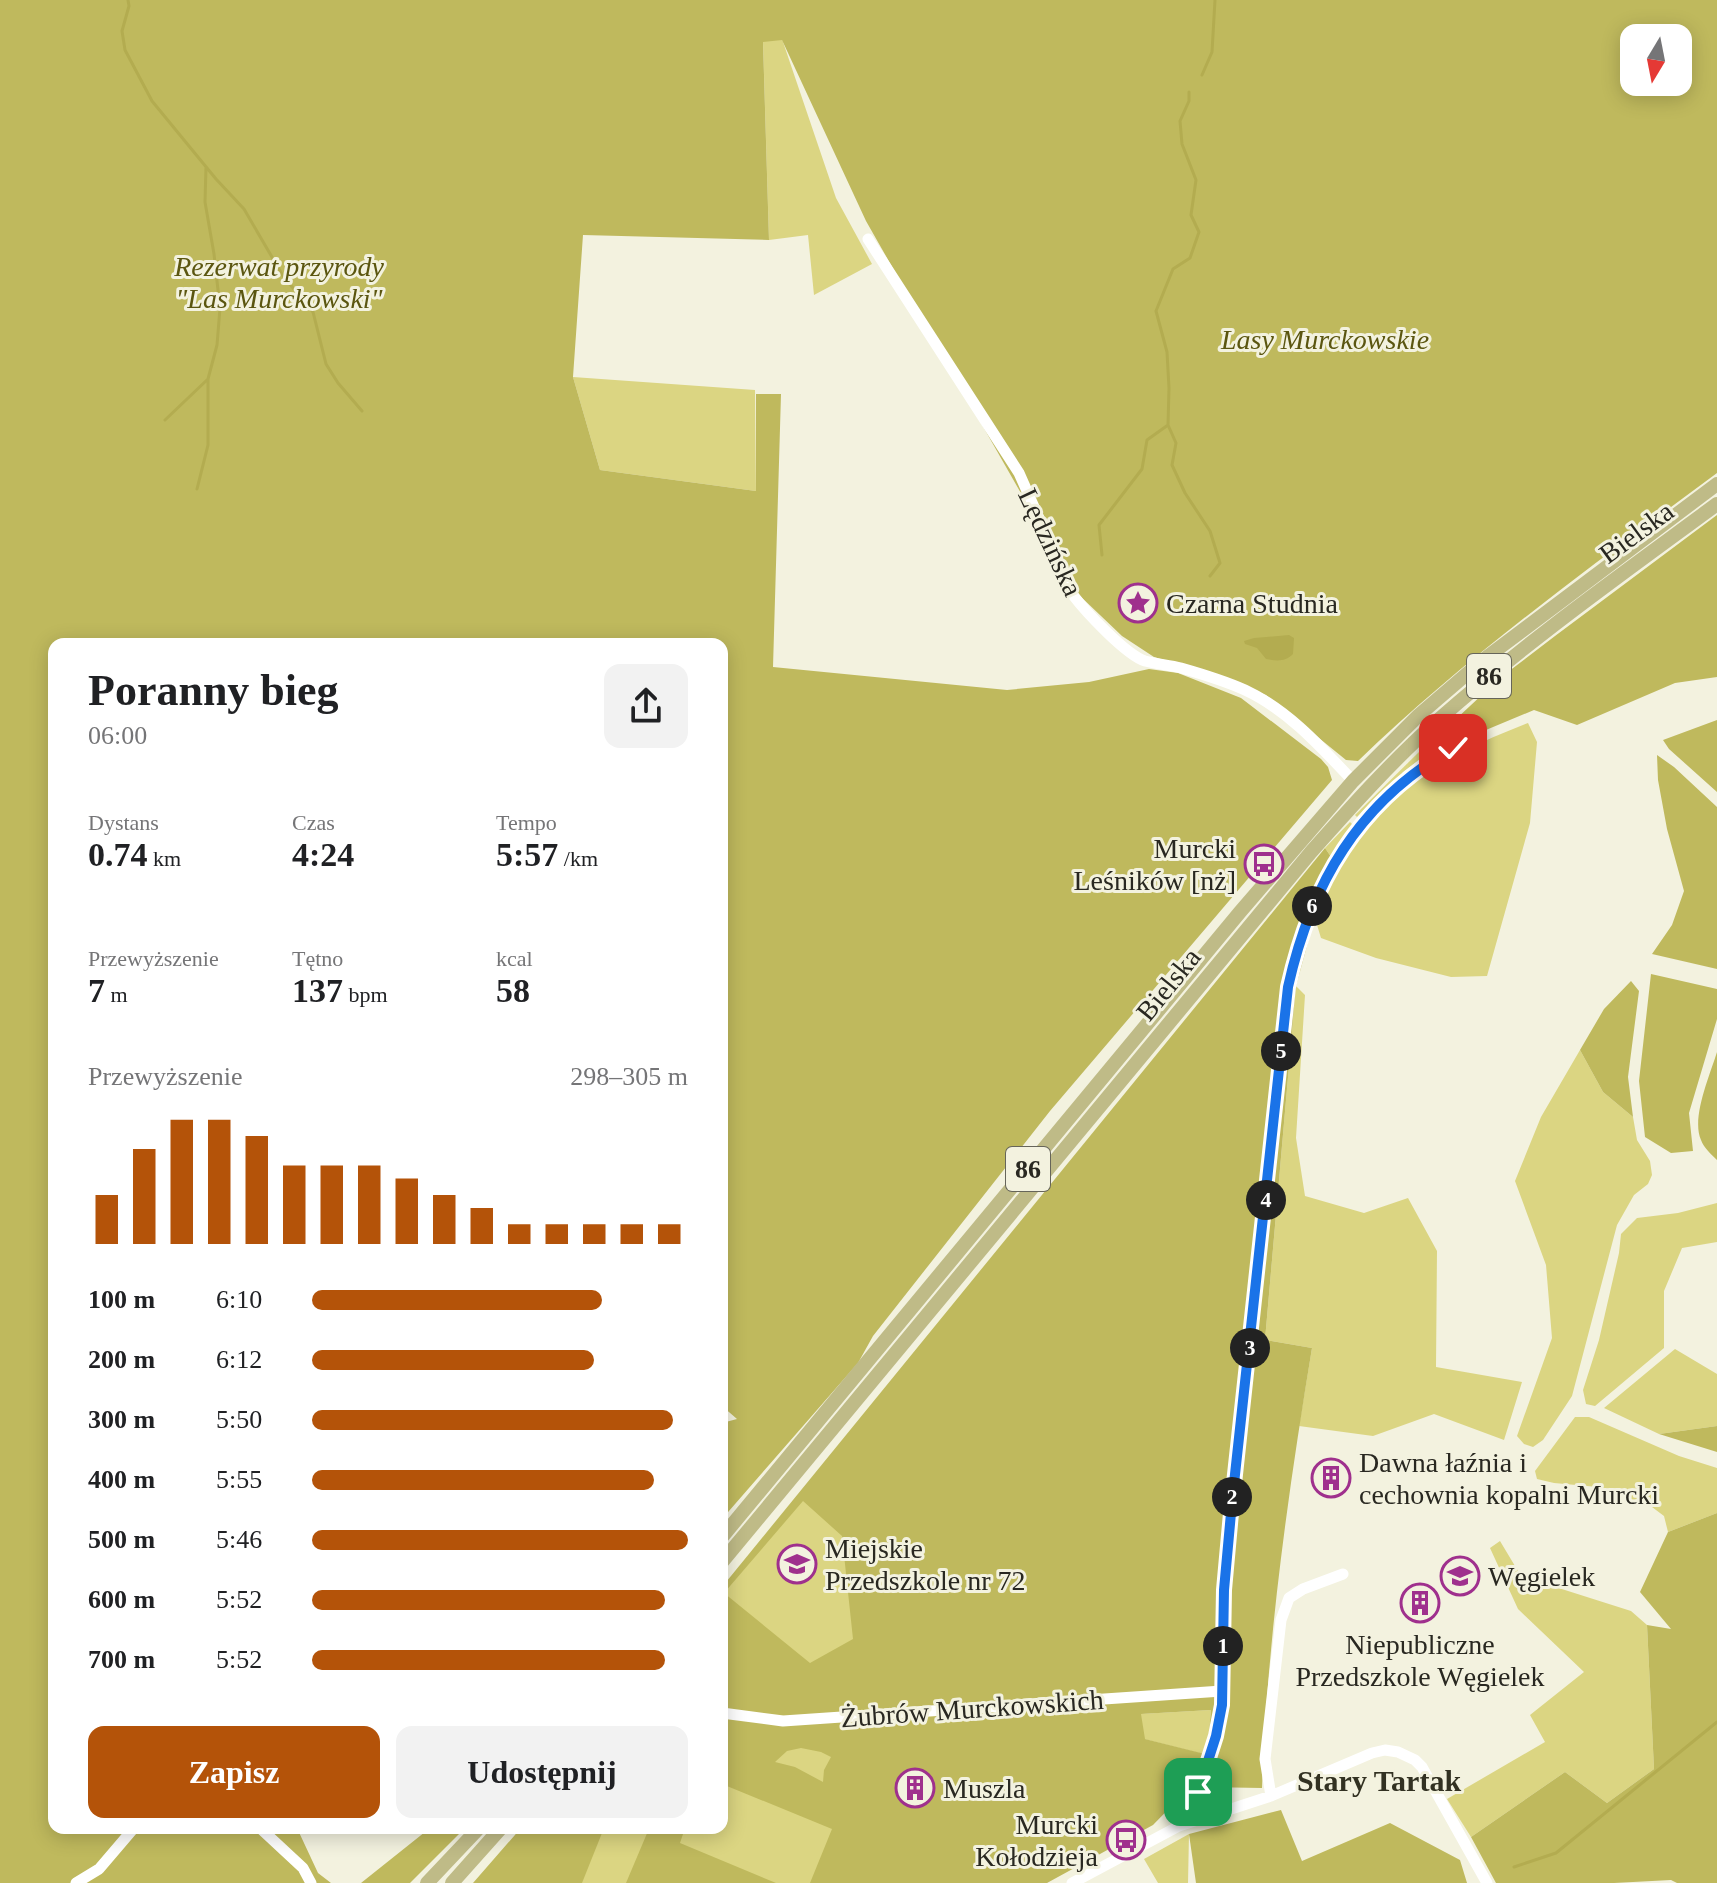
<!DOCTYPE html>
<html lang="pl">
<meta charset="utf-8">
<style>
body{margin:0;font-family:Georgia,serif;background:#f2f2f2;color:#202124;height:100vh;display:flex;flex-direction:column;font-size:30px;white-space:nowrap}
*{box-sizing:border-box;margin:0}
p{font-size:26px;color:#757577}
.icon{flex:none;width:44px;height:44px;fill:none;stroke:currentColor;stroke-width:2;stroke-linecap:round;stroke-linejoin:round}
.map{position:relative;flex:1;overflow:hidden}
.side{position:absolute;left:48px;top:638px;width:680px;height:1196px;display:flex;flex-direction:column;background:#fff;border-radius:16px;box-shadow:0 4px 20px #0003}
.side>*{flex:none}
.needle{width:52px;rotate:190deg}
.buttons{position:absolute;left:1620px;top:24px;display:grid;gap:16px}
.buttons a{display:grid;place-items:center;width:72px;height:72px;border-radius:16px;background:#fff;box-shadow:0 4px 20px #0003;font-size:40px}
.pin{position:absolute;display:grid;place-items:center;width:68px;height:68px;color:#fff;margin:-34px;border-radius:16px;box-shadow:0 4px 12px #0006}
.km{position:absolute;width:40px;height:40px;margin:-20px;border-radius:50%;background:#222;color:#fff;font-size:22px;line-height:40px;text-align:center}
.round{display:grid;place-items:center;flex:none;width:84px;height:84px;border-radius:16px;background:#f2f2f2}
.headline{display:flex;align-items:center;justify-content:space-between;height:136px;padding:0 40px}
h1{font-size:44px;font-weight:700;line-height:60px}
.figures{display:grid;grid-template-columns:repeat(3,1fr);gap:12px;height:136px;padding:8px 40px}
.figures div{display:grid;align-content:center}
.figures b{font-size:34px;font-weight:700}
.figures small{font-size:22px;font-weight:400}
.figures p{font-size:22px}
.chart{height:224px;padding:16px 40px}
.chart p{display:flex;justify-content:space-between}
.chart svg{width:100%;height:144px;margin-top:8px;stroke:#b45309;stroke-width:6}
.cta{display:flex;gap:16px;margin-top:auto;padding:16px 40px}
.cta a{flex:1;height:92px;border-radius:16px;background:#b45309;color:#fff;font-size:32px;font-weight:700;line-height:92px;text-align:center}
.cta a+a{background:#f2f2f2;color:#202124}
ul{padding:0 40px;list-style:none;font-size:26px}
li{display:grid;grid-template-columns:128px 96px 1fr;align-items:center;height:60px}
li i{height:20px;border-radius:10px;background:#b45309}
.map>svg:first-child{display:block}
</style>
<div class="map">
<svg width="1717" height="1883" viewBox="0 0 1717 1883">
<rect width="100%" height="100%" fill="#f3f2df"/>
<path fill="#dbd582" d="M782 39 836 198 872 264 814 295 808 235 769 240 763 41Z
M573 377 755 390 756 491 600 470Z
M1528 723 1537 742 1530 823 1487 976 1451 977 1376 958 1321 938C1319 931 1315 921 1316 914 1328 860 1392 793 1438 765 1467 748 1497 735 1528 723Z
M1441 735 1445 739 1446 748 1439 744 1402 773 1404 779 1385 789 1357 817 1355 815 1419 752 1422 754Z
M1350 822 1354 826 1332 858 1325 848Z
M1296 986 1305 995 1296 1138 1305 1196 1364 1213 1408 1198 1437 1251 1436 1367 1522 1382 1504 1440 1434 1414 1373 1436 1299 1426 1312 1348 1265 1340Z
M1580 1050 1603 1092 1633 1117 1637 1140 1650 1161 1652 1175 1648 1184 1634 1195 1617 1225 1572 1396 1543 1440 1533 1447 1524 1444 1517 1436 1552 1338 1546 1265 1515 1181 1541 1117Z
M1717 1203V1242L1682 1248 1664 1291V1348L1595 1406 1586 1404 1583 1390 1599 1340 1619 1253 1621 1234 1637 1218 1678 1213Z
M1675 1349 1717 1374V1426L1659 1434 1604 1408Z
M1575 1417H1589L1679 1456 1717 1468V1513L1668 1532 1664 1516 1652 1507 1598 1487 1554 1483 1537 1479 1535 1471Z
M806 1490 896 1539 961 1883H481L525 1828H722V1589Z
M1500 1541 1521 1576 1631 1611 1647 1625 1654 1769 1607 1803 1565 1772 1471 1837 1447 1799 1545 1742 1530 1715 1584 1672 1518 1609 1490 1548Z
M1211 1710 1207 1755 1144 1739 1140 1714Z
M1189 1834 1188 1883H1158L1144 1859Z"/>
<path fill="#bfb95d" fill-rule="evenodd" d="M0 0H1717V473C1593 565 1469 654 1358 761L1346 760 1266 695 1219 676 1154 657 1122 636 1079 595 866 221 782 40 763 42 769 240 583 235 573 377 600 470 756 491V394H781L773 667 1007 690 1089 682 1149 669 1178 673 1241 698 1321 759 1328 767 1332 780 1050 1111 873 1336 858 1363 722 1519V1423L737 1419 722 1406V644H54V1828H297L318 1873 331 1883H0ZM1634 38H1678V82H1634Z
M1717 515V677L1675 683 1577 725 1534 710 1462 740 1455 736 1451 726 1455 720 1500 678 1555 636Z
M1717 720V792L1669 749 1663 740Z
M1657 755 1674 767 1717 807V969L1652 954 1672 925 1684 891 1667 829 1658 780Z
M1325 848 1336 864 1315 917 1296 986 1265 1340 1312 1348C1288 1493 1267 1641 1262 1788L1204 1787 1211 1710 1141 1714 1145 1739 1205 1754 1194 1783 1153 1825 1047 1883H810L832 1829 722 1784V1587ZM803 1501 842 1536 853 1639 810 1663 724 1593ZM801 1748 821 1752 831 1757 824 1770 823 1782 795 1767 775 1762 787 1751Z
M1651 974 1717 989V1019L1689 1113 1693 1151 1671 1153 1645 1137 1639 1081Z
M1631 981 1639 991 1628 1077 1633 1117 1603 1092 1580 1050 1604 1009Z
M1717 1052V1160C1711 1154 1704 1148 1701 1140 1691 1118 1710 1075 1717 1052Z
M1717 1426V1452L1659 1434Z
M1717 1513V1883H1677L1671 1880 1614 1883H1496L1471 1837 1565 1772 1607 1803 1654 1769 1647 1625 1671 1629 1640 1592 1668 1532Z
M1281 1810 1302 1861 1390 1823 1460 1860 1467 1883H1196L1189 1834Z
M430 1828H465L410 1883H361Z
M521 1828H604L582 1883H473Z
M643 1828H685L680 1843 776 1883H626L648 1831Z"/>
<path fill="#b3ac50" d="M1289 635 1294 638 1293 654C1285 662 1277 661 1266 659L1257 648 1245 644 1244 641 1254 638Z"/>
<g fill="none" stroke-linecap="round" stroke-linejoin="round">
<path stroke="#b3ac50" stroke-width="3" d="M128 0 129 6 122 31 125 50 152 101 216 179 244 209 283 276 313 312 326 364 338 383 362 411
M1202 75 1212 52 1215 0
M1189 92V101L1180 121 1182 144 1196 180 1191 215 1199 232 1190 258 1173 269 1156 311 1167 352 1169 388 1168 425 1176 443 1172 465 1185 493 1210 531 1220 563 1210 576
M165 420 208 379 217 345 220 308 214 254 205 202 206 167
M197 489 208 445V379
M1102 555 1099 525 1142 469 1147 440 1168 425
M1514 1867 1556 1853 1717 1722"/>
<path stroke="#fff" stroke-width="11" d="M868 239 1019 473 1073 595C1085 611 1126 655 1145 661 1156 664 1169 665 1181 668 1202 674 1225 681 1245 690 1288 710 1321 747 1353 781
M722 1713 783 1721 1222 1691
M1271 1796 1265 1759 1281 1620 1289 1598 1303 1589 1343 1574
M1188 1823 1216 1736 1222 1705 1224 1590 1232 1502 1288 987C1311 882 1358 803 1453 748L1439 720
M260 1828 303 1868 311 1883
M76 1883 99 1869 134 1828
M1072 1883 1179 1826 1271 1796 1372 1753 1385 1750 1398 1752 1415 1760 1422 1767 1487 1883"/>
<path stroke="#bfbb87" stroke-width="14" d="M722 1537 1240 912 1353 781 1419 715 1483 660 1717 484
M722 1562 1311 852C1351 807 1392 761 1437 721 1526 642 1622 574 1717 504
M427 1883 479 1828
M452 1883 501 1828"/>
</g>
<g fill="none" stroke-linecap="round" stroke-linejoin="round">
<defs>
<path id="route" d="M1198 1792 1216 1736 1222 1705 1224 1590 1232 1502 1288 987C1311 884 1358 802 1453 748"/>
</defs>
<use href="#route" stroke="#fff" stroke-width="16"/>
<use href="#route" stroke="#1a73e8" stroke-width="10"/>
</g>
<defs>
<symbol id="sight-ring" viewBox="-11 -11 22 22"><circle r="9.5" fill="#f3f2df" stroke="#9f308d" stroke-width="1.5"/><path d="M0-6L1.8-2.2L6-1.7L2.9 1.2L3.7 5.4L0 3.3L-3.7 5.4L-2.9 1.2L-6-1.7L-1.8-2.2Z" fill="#9f308d"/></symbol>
<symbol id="bus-ring" viewBox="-11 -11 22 22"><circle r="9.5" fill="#f3f2df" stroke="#9f308d" stroke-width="1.5"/><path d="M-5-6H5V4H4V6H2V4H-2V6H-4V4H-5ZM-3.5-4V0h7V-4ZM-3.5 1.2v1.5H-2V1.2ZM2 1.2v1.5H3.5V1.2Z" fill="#9f308d"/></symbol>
<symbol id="building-ring" viewBox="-11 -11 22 22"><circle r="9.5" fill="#f3f2df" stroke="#9f308d" stroke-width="1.5"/><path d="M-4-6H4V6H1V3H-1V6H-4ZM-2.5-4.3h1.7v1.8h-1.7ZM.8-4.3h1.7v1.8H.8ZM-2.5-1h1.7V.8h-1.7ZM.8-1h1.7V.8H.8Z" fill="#9f308d"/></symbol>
<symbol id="school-ring" viewBox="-11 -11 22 22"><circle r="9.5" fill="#f3f2df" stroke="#9f308d" stroke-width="1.5"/><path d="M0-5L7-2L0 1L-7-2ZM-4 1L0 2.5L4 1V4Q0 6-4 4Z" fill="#9f308d"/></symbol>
</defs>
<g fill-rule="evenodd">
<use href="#sight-ring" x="1116" y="581" width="44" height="44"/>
<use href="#bus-ring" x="1242" y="842" width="44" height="44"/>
<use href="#building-ring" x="1309" y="1456" width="44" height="44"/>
<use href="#school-ring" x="775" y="1542" width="44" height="44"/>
<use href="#school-ring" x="1438" y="1554" width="44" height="44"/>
<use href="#building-ring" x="1398" y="1581" width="44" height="44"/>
<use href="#building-ring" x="893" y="1766" width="44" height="44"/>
<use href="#bus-ring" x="1104" y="1818" width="44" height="44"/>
</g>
<g text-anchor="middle" stroke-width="6" stroke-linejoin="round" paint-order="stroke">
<g fill="#f3f2df" stroke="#66655a" stroke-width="2">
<rect x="1467" y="654" width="44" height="44" rx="6"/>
<rect x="1006" y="1147" width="44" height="44" rx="6"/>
</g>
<g font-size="26" font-weight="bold" fill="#292821">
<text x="1489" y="685">86</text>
<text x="1028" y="1178">86</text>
</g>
<g font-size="28" font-style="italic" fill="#5b5610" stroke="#f3f2df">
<text x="279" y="276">Rezerwat przyrody<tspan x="279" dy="32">"Las Murckowski"</tspan></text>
<text x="1325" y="349">Lasy Murckowskie</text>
</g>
<g font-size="28" fill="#292821" stroke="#f3f2df">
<text transform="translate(1636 532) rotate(-36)" y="10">Bielska</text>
<text transform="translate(1051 542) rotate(65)" y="10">Lędzińska</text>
<text transform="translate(1168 984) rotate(-51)" y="10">Bielska</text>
<text transform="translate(972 1708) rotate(-4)" y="10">Żubrów Murckowskich</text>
</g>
<g font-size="28" fill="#292821" stroke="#f3f2df" text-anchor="start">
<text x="1166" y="613">Czarna Studnia</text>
<text x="1236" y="858" text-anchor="end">Murcki<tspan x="1236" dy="32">Leśników [nż]</tspan></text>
<text x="1359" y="1472">Dawna łaźnia i<tspan x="1359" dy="32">cechownia kopalni Murcki</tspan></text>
<text x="825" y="1558">Miejskie<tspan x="825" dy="32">Przedszkole nr 72</tspan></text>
<text x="1488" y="1586">Węgielek</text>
<text x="1420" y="1654" text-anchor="middle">Niepubliczne<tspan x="1420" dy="32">Przedszkole Węgielek</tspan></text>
<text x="943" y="1798">Muszla</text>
<text x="1098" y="1834" text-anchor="end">Murcki<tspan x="1098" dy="32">Kołodzieja</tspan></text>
</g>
<g font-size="30" font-weight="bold" fill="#323122" stroke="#f3f2df">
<text x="1379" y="1791">Stary Tartak</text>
</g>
</g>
</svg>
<div class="buttons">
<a><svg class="needle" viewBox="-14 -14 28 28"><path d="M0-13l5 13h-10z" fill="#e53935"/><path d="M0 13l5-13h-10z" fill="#757577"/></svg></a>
</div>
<div class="pin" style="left:1198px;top:1792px;background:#1e9e55"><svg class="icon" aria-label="arrive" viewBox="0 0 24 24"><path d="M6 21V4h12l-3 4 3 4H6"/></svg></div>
<div class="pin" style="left:1453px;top:748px;background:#d93025"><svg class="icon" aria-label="check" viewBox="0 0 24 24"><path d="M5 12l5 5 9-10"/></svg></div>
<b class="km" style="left:1223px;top:1646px">1</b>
<b class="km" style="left:1232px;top:1497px">2</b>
<b class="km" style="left:1250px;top:1348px">3</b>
<b class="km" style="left:1266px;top:1200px">4</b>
<b class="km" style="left:1281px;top:1051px">5</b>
<b class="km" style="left:1312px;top:906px">6</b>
<section class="side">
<div class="headline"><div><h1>Poranny bieg</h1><p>06:00</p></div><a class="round"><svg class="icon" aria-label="share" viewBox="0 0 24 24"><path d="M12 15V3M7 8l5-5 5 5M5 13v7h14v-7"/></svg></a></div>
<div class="figures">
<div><p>Dystans</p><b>0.74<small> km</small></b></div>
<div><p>Czas</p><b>4:24</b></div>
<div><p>Tempo</p><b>5:57<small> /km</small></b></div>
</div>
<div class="figures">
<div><p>Przewyższenie</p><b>7<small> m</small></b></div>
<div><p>Tętno</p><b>137<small> bpm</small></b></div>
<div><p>kcal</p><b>58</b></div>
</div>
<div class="chart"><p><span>Przewyższenie</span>298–305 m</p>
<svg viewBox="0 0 160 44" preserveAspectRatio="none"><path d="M5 44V29M15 44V15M25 44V6M35 44V6M45 44V11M55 44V20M65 44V20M75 44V20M85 44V24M95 44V29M105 44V33M115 44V38M125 44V38M135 44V38M145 44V38M155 44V38"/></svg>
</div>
<ul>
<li><b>100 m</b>6:10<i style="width:77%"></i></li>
<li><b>200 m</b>6:12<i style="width:75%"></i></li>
<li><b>300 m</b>5:50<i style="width:96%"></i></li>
<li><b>400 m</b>5:55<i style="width:91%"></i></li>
<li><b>500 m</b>5:46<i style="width:100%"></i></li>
<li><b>600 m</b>5:52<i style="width:94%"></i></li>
<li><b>700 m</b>5:52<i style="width:94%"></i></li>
</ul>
<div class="cta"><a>Zapisz</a><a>Udostępnij</a></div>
</section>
</div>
